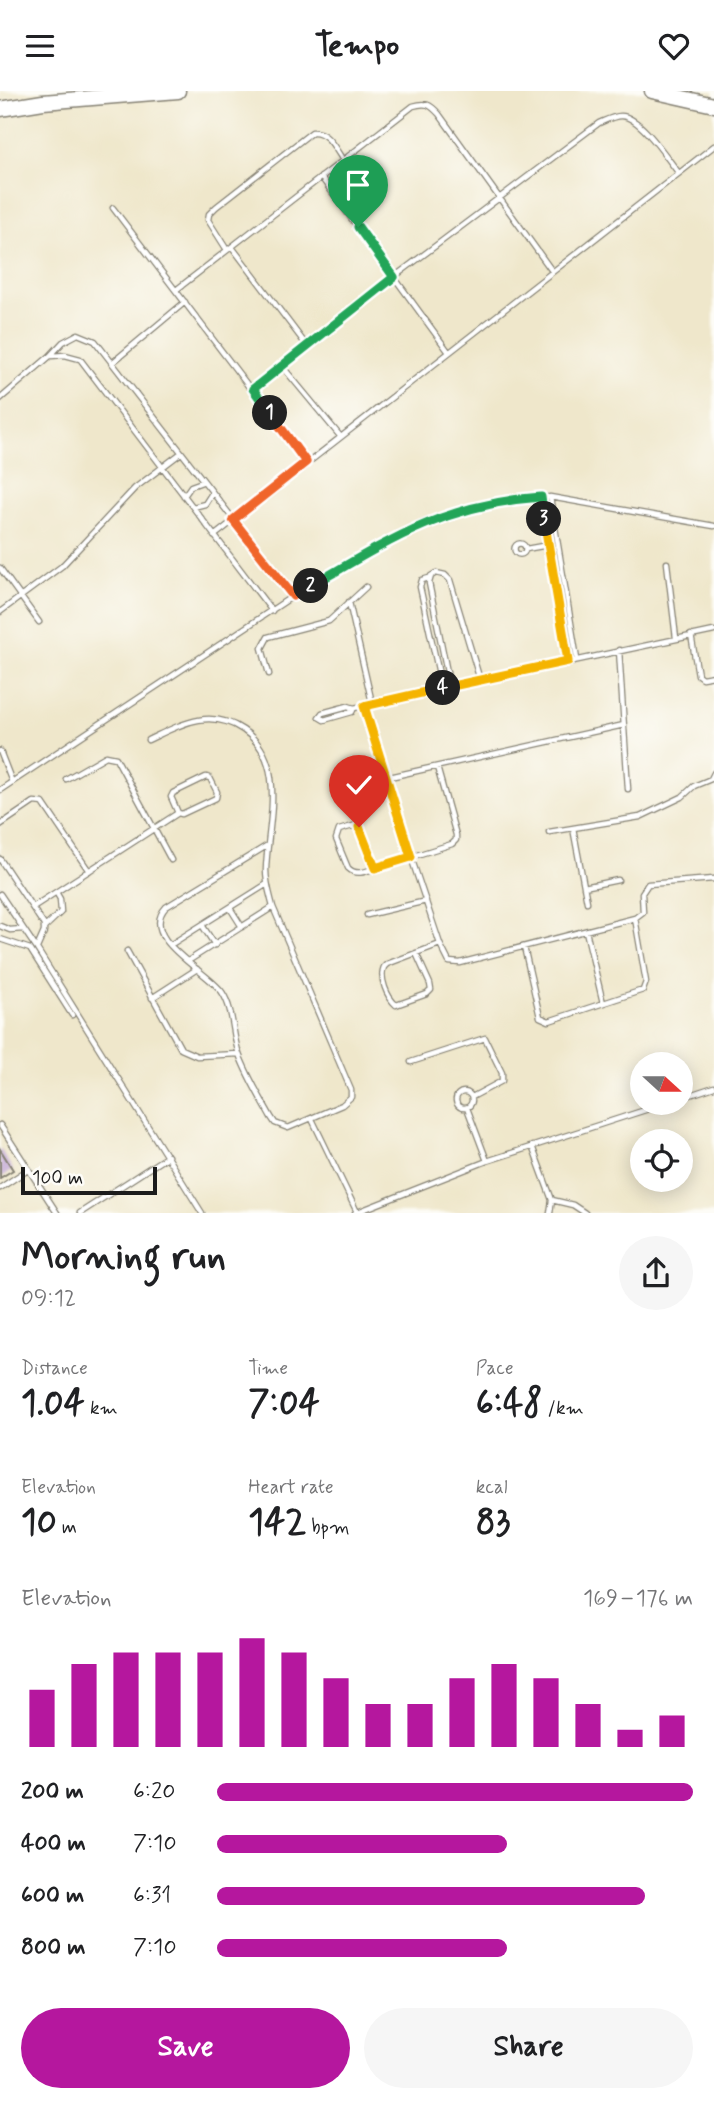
<!DOCTYPE html>
<meta charset="utf-8">
<style>
body{margin:0;font-family:Mynerve,sans-serif;background:#f6f6f6;color:#202124;height:100vh;display:flex;flex-direction:column;font-size:26px;white-space:nowrap}
*{box-sizing:border-box;margin:0}
p{font-size:23px;color:#757577}
.icon{flex:none;width:38px;height:38px;fill:none;stroke:currentColor;stroke-width:2;stroke-linecap:round;stroke-linejoin:round}
.map{position:relative;height:1122px;overflow:hidden}
.side{display:flex;flex-direction:column;background:#fff;flex:1}
.side>*{flex:none}
.needle{width:46px;rotate:111deg}
.controls{position:absolute;left:630px;top:961px;display:grid;gap:14px}
.controls a{display:grid;place-items:center;width:63px;height:63px;border-radius:50%;background:#fff;box-shadow:0 4px 18px #0003;font-size:35px}
.scale{position:absolute;left:21px;bottom:18px;width:136px;box-sizing:border-box;padding-left:7px;border:4px solid #1c1c1c;border-top:0;font-size:19px;line-height:24px;white-space:nowrap;color:#1c1c1c;-webkit-text-stroke:5px #fdfcf7;paint-order:stroke}
.pin{position:absolute;display:grid;place-items:center;width:60px;height:60px;color:#fff;margin:-72px -30px;border-radius:50% 50% 50% 0;rotate:-45deg;box-shadow:0 0 7px #0007}
.pin .icon{rotate:45deg}
.km{position:absolute;width:35px;height:35px;margin:-18px;border-radius:50%;background:#222;color:#fff;font-size:19px;line-height:35px;text-align:center}
.round{display:grid;place-items:center;flex:none;width:74px;height:74px;border-radius:37px;background:#f6f6f6}
.head{display:flex;align-items:center;justify-content:space-between;height:119px;padding:0 21px}
h1{font-size:38px;font-weight:700;line-height:52px}
.metrics{display:grid;grid-template-columns:repeat(3,1fr);gap:10px;height:119px;padding:7px 21px}
.metrics div{display:grid;align-content:center}
.metrics b{font-size:35px;font-weight:700}
.metrics small{font-size:19px;font-weight:400}
.metrics p{font-size:19px}
.chart{height:196px;padding:14px 21px}
.chart p{display:flex;justify-content:space-between}
.chart svg{width:100%;height:126px;margin-top:7px;stroke:#b5179e;stroke-width:6}
.cta{display:flex;gap:14px;margin-top:auto;padding:14px 21px}
.cta a{flex:1;height:80px;border-radius:42px;background:#b5179e;color:#fff;font-size:28px;font-weight:700;line-height:80px;text-align:center}
.cta a+a{background:#f6f6f6;color:#202124}
ul{padding:0 21px;list-style:none;font-size:23px}
li{display:grid;grid-template-columns:112px 84px 1fr;align-items:center;height:52px}
li i{height:18px;border-radius:9px;background:#b5179e}
header{display:flex;justify-content:space-between;align-items:center;height:91px;padding:0 21px;background:#fff;font-size:32px;font-weight:700}
.map>svg:first-child{display:block}
</style>
<header><svg class="icon" aria-label="menu" viewBox="0 0 24 24"><path d="M4 6h16M4 12h16M4 18h16"/></svg>Tempo<svg class="icon" aria-label="heart" viewBox="0 0 24 24"><path d="M12 20l-8-8c-3-5 5-10 8-4 3-6 11-1 8 4z"/></svg></header>
<div class="map">
<svg width="714" height="1122" viewBox="0 0 714 1122">
<rect width="100%" height="100%" fill="#fdfcf7"/>
<filter id="ink" filterUnits="userSpaceOnUse"><feTurbulence type="fractalNoise" baseFrequency=".0143" numOctaves="2"/><feDisplacementMap in="SourceGraphic" scale="14" xChannelSelector="R" yChannelSelector="G"/><feConvolveMatrix kernelMatrix="1 2 1 2 8 2 1 2 1" color-interpolation-filters="sRGB"/></filter>
<filter id="wash" filterUnits="userSpaceOnUse"><feTurbulence type="fractalNoise" baseFrequency=".00686" numOctaves="4" result="noise"/><feDisplacementMap in="SourceGraphic" scale="28" xChannelSelector="R" yChannelSelector="G"/><feGaussianBlur stdDeviation="1.57" result="paint"/><feColorMatrix in="noise" values="0 0 0 0 0 0 0 0 0 0 0 0 0 0 0 0 0 1.4 0 .05"/><feComposite in="paint" operator="in"/></filter>
<g filter="url(#wash)">
<rect width="100%" height="100%" fill="#efe7cb"/>
<g id="blocks">
<path fill="#c2a8d4" d="M0 1058 13 1079 0 1087Z"/>
</g>
</g>
<g filter="url(#ink)">
<use href="#blocks" fill-opacity="0" stroke="#868274" stroke-width="2"/>
<g fill="none" stroke-linecap="round" stroke-linejoin="round">
<defs>
<path id="service" d="M321 86 448 260
M113 117 306 371
M232 156 307 255
M227 159 208 129 209 123 216 116 312 41C328 40 335 58 343 69
M176 199 413 15C426 11 430 13 439 23L552 180
M51 265 65 264 80 268 272 520
M112 272 185 211
M282 275 340 345
M253 298 394 186 599 32C606 29 614 25 621 25 640 25 667 67 678 81
M0 308 50 265 63 251 78 243 95 250 293 505
M184 405 191 395 202 391
M541 406 567 570
M550 406 577 568
M193 416 205 413 212 402
M214 445 714 55
M514.5 458a5.5 5.5 0 1 1 11 0a5.5 5.5 0 1 1-11 0Z
M526 458 548 454
M667 472 676 547
M0 477 39 531
M429 487 422 489 420 496 442 597
M349 511 372 612
M0 521 62 475 135 397 181 362
M691 544 698 584 702 587 714 585
M619 559 628 698
M269 583 262 557 268 546 329 530 366 496
M450 596 429 492 431 485 436 482 445 484 450 489 480 589
M348 615 354 617 352 621 324 629 319 626 322 622Z
M364 615 411 766 440 853 449 871 460 872 635 827 643 821 642 802 648 793 714 788
M354 617 714 540
M148 649C180 634 209 616 243 639 289 670 267 734 266 779 266 792 270 804 273 816L351 999V1006L342 1014 288 1037 275 1032 271 1026C260 1006 247 985 239 963 232 943 234 919 222 901 206 879 138 847 166 816L268 754
M0 660 12 691
M206 686 210 687 217 701 216 707 182 723 178 722 171 706 173 702Z
M385 687 624 634
M66 688 106 665 116 667 171 769
M0 699 293 505 404 441 433 428 504 410 550 406 714 435
M0 734 34 711 43 712 89 780
M353 735 361 738 375 777C365 781 356 785 348 777L336 748 339 739Z
M573 737 587 811
M549 741 640 726 682 706 694 695 711 688 714 682
M0 768 44 834V841L37 857
M375 777 452 753 456 749V744L437 676
M584 796 618 789
M0 803 37 858 202 1122
M33 816 178 722
M230 817 242 836
M367 824 426 810
M202 834 215 854
M0 835 10 839 23 838
M44 837 61 821 60 808 56 801
M586 840 603 912
M0 848 30 858 72 924
M170 854 267 793
M524 856 540 926 549 930 643 899 646 891 635 827
M127 860 181 958 197 965 239 963
M416 862 430 893 431 899 427 903 396 914C387 906 379 887 384 876L387 873 440 853
M188 870 273 816
M152 907 197 878
M411 971 485 947 502 982V990L472 1006
M456 1009a8 8 0 1 1 16 0a8 8 0 1 1-16 0Z
M681 1007 714 996
M467 1017 487 1070
M312 1028 357 1121
M0 1034 57 1122
M532 1055 552 1109 550 1122
M0 1097 29 1078
M552 1109 573 1114 585 1122
M80 1122 168 1065
M355 1122 487 1070 667 1012"/>
<path id="trunk" d="M652 0 714 14
M0 18 43 11 178 0"/>
</defs>
<use href="#service" stroke="#868274" stroke-width="7"/>
<use href="#trunk" stroke="#868274" stroke-width="17"/>
<use href="#service" stroke="#fff" stroke-width="4.5"/>
<use href="#trunk" stroke="#fff" stroke-width="14"/>
</g>
</g>
<g fill="none" stroke-linecap="round" stroke-linejoin="round" filter="url(#ink)">
<defs>
<path id="split-1" d="M270 322 253 298 394 186 358 136"/>
<path id="split-2" d="M270 322 306 371 233 429 293 505 311 495"/>
<path id="split-3" d="M311 495C391 448 445 413 541 406L544 428"/>
<path id="split-4" d="M443 597 568 570 544 428"/>
<path id="split-5" d="M359 736 375 777 411 766 364 615 443 597"/>
</defs>
<use href="#split-1" stroke="#fff" stroke-width="14"/>
<use href="#split-2" stroke="#fff" stroke-width="14"/>
<use href="#split-3" stroke="#fff" stroke-width="14"/>
<use href="#split-4" stroke="#fff" stroke-width="14"/>
<use href="#split-5" stroke="#fff" stroke-width="14"/>
<use href="#split-1" stroke="#22a559" stroke-width="9"/>
<use href="#split-2" stroke="#f0652b" stroke-width="9"/>
<use href="#split-3" stroke="#22a559" stroke-width="9"/>
<use href="#split-4" stroke="#f5b400" stroke-width="9"/>
<use href="#split-5" stroke="#f5b400" stroke-width="9"/>
</g>
</svg>
<div class="controls">
<a><svg class="needle" viewBox="-14 -14 28 28"><path d="M0-13l5 13h-10z" fill="#e53935"/><path d="M0 13l5-13h-10z" fill="#757577"/></svg></a>
<a><svg class="icon" aria-label="locate" viewBox="0 0 24 24"><circle cx="12" cy="12" r="6"/><path d="M12 2v4M12 18v4M2 12h4M18 12h4"/></svg></a>
</div>
<div class="scale">100 m</div>
<div class="pin" style="left:358px;top:136px;background:#1e9e55"><svg class="icon" aria-label="arrive" viewBox="0 0 24 24"><path d="M6 21V4h12l-3 4 3 4H6"/></svg></div>
<div class="pin" style="left:359px;top:736px;background:#d93025"><svg class="icon" aria-label="check" viewBox="0 0 24 24"><path d="M5 12l5 5 9-10"/></svg></div>
<b class="km" style="left:270px;top:322px">1</b>
<b class="km" style="left:311px;top:495px">2</b>
<b class="km" style="left:544px;top:428px">3</b>
<b class="km" style="left:443px;top:597px">4</b>
</div>
<section class="side">
<div class="head"><div><h1>Morning run</h1><p>09:12</p></div><a class="round"><svg class="icon" aria-label="share" viewBox="0 0 24 24"><path d="M12 15V3M7 8l5-5 5 5M5 13v7h14v-7"/></svg></a></div>
<div class="metrics">
<div><p>Distance</p><b>1.04<small> km</small></b></div>
<div><p>Time</p><b>7:04</b></div>
<div><p>Pace</p><b>6:48<small> /km</small></b></div>
</div>
<div class="metrics">
<div><p>Elevation</p><b>10<small> m</small></b></div>
<div><p>Heart rate</p><b>142<small> bpm</small></b></div>
<div><p>kcal</p><b>83</b></div>
</div>
<div class="chart"><p><span>Elevation</span>169–176 m</p>
<svg viewBox="0 0 160 44" preserveAspectRatio="none"><path d="M5 44V24M15 44V15M25 44V11M35 44V11M45 44V11M55 44V6M65 44V11M75 44V20M85 44V29M95 44V29M105 44V20M115 44V15M125 44V20M135 44V29M145 44V38M155 44V33"/></svg>
</div>
<ul>
<li><b>200 m</b>6:20<i style="width:100%"></i></li>
<li><b>400 m</b>7:10<i style="width:61%"></i></li>
<li><b>600 m</b>6:31<i style="width:90%"></i></li>
<li><b>800 m</b>7:10<i style="width:61%"></i></li>
</ul>
<div class="cta"><a>Save</a><a>Share</a></div>
</section>
